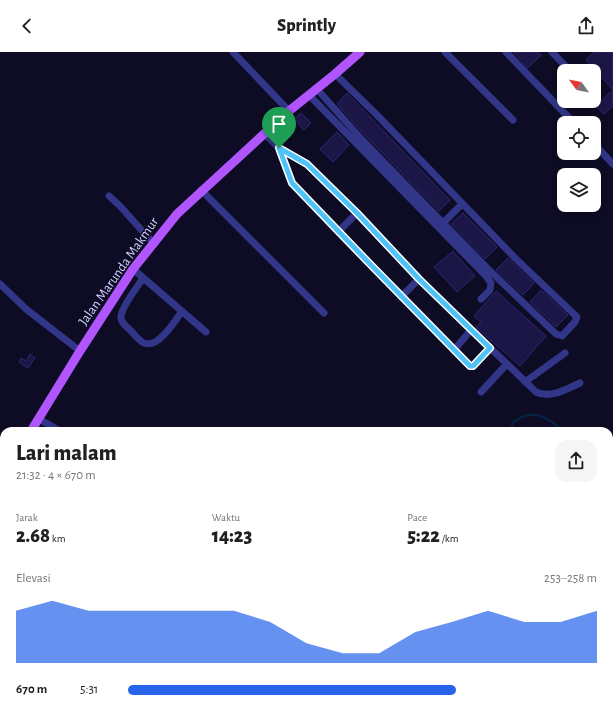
<!DOCTYPE html>
<html lang="id">
<meta charset="utf-8">
<style>
body{margin:0;font-family:"Alegreya Sans",sans-serif;background:#f6f6f6;color:#202124;height:100vh;display:flex;flex-direction:column;font-size:15px;white-space:nowrap}
*{box-sizing:border-box;margin:0}
p{font-size:13px;color:#757577}
.icon{flex:none;width:22px;height:22px;fill:none;stroke:currentColor;stroke-width:2;stroke-linecap:round;stroke-linejoin:round}
.map{position:relative;flex:1;overflow:hidden}
.panel{position:absolute;left:0px;top:375px;width:613px;height:286px;display:flex;flex-direction:column;background:#fff;border-radius:12px 12px 0 0;box-shadow:0 2px 6px #0003}
.panel>*{flex:none}
.needle{width:26px;rotate:303deg}
.tools{position:absolute;left:557px;top:12px;display:grid;gap:8px}
.tools a{display:grid;place-items:center;width:44px;height:44px;border-radius:8px;background:#fff;box-shadow:0 2px 6px #0003;font-size:20px}
.pin{position:absolute;display:grid;place-items:center;width:34px;height:34px;color:#fff;margin:-41px -17px;border-radius:50% 50% 50% 0;rotate:-45deg;box-shadow:0 0 4px #0007}
.pin .icon{rotate:45deg}
.round{display:grid;place-items:center;flex:none;width:42px;height:42px;border-radius:12px;background:#f6f6f6}
.overview{display:flex;align-items:center;justify-content:space-between;height:68px;padding:0 16px}
h1{font-size:22px;font-weight:800;line-height:30px}
.figures{display:grid;grid-template-columns:repeat(3,1fr);gap:6px;height:68px;padding:4px 16px}
.figures div{display:grid;align-content:center}
.figures b{font-size:20px;font-weight:800}
.figures small{font-size:11px;font-weight:400}
.figures p{font-size:11px}
.chart{height:112px;padding:8px 16px}
.chart p{display:flex;justify-content:space-between}
.chart svg{width:100%;height:72px;margin-top:4px;fill:#2563eb;opacity:.7}
ul{padding:0 16px;list-style:none;font-size:13px}
li{display:grid;grid-template-columns:64px 48px 1fr;align-items:center;height:30px}
li i{height:10px;border-radius:5px;background:#2563eb}
header{display:flex;justify-content:space-between;align-items:center;height:52px;padding:0 16px;background:#fff;font-size:18px;font-weight:800}
.map>svg:first-child{display:block}
</style>
<header><svg class="icon" aria-label="back" viewBox="0 0 24 24"><path d="M15 5l-7 7 7 7"/></svg>Sprintly<svg class="icon" aria-label="share" viewBox="0 0 24 24"><path d="M12 15V3M7 8l5-5 5 5M5 13v7h14v-7"/></svg></header>
<div class="map">
<svg width="613" height="661" viewBox="0 0 613 661">
<rect width="100%" height="100%" fill="#0e0c24"/>
<g fill="none" stroke-linecap="round" stroke-linejoin="round">
<path stroke="#062449" stroke-width="2" d="M511 379 513 370C517 368 521 365 525 364 537 359 555 370 562 379
M609 435 613 437
M374 657 377 661
M462 657 463 661
M295 661 298 657"/>
</g>
<path fill="#1c1647" stroke="#2e2576" d="M513 0H538L541 3 528 16Z
M594 0H613V38L586 8Z
M613 38V54L604 62 596 54Z
M347 41 450 148 439 159 368 87 337 52Z
M301 61 311 71 304 78 294 67Z
M337 80 349 93 333 110 320 97Z
M463 161 497 195 485 207 451 172Z
M453 199 475 224 457 240 434 215Z
M508 206 534 231 523 243 496 218Z
M541 238 568 263 556 275 530 250Z
M496 239 546 284 520 314 476 275 481 270 474 264Z
M30 302 35 306 28 316 19 310 21 306 26 309Z"/>
<g fill="none" stroke-linecap="round" stroke-linejoin="round">
<path stroke="#323688" stroke-width="7" d="M233 0 289 59
M445 0 513 68
M506 0 574 71
M552 0 570 19
M317 37 364 90 407 134 487 216 556 282 562 284 575 270 577 265 516 207 376 62 335 22
M309 43 486 224 491 231 490 238 481 247
M265 82 279 96 307 112 357 161 419 227 536 340C550 347 567 337 580 331
M594 92 613 112
M279 96 292 131 338 180 470 314H473L490 296
M201 138 324 261
M109 144 120 154 153 191
M443 171 462 152
M338 180 357 161
M133 217 206 280
M143 226C137 236 123 252 121 264 120 270 126 274 131 279 135 283 139 289 144 291 158 297 175 269 182 259
M0 232 26 257 80 299
M401 245 419 227
M454 298 471 278
M525 330 565 301
M481 340 507 312
M39 367 60 379
M0 394 4 397
M0 437 4 440
M0 464 4 468
M0 532 4 535
M0 579 4 582
M0 596 4 599
M0 644 4 646
M21 657 28 661
M364 657 367 661
M48 661 51 657
M87 661 89 657
M352 661 357 657"/>
<path stroke="#b156ff" stroke-width="9" d="M31 379 80 299 133 217 177 162 289 59 335 22 360 0
M0 430 4 423"/>
</g>
<g fill="none" stroke-linecap="round" stroke-linejoin="round">
<defs>
<path id="route" d="M279 96 307 112 357 161 419 227 490 296 473 314H470L370 212 292 131Z"/>
</defs>
<use href="#route" stroke="#fff" stroke-width="8"/>
<use href="#route" stroke="#4fc3f7" stroke-width="5"/>
</g>
<g text-anchor="middle" stroke-width="3" stroke-linejoin="round" paint-order="stroke">
<g font-size="14" fill="#d0cfff" stroke="#0e0c24">
<text transform="translate(118 219) rotate(-55)" y="5">Jalan Marunda Makmur</text>
</g>
</g>
</svg>
<div class="tools">
<a><svg class="needle" viewBox="-14 -14 28 28"><path d="M0-13l5 13h-10z" fill="#e53935"/><path d="M0 13l5-13h-10z" fill="#757577"/></svg></a>
<a><svg class="icon" aria-label="locate" viewBox="0 0 24 24"><circle cx="12" cy="12" r="6"/><path d="M12 2v4M12 18v4M2 12h4M18 12h4"/></svg></a>
<a><svg class="icon" aria-label="layers" viewBox="0 0 24 24"><path d="M12 4l9 5-9 5-9-5zM3 14l9 5 9-5"/></svg></a>
</div>
<div class="pin" style="left:279px;top:96px;background:#1e9e55"><svg class="icon" aria-label="arrive" viewBox="0 0 24 24"><path d="M6 21V4h12l-3 4 3 4H6"/></svg></div>
<section class="panel">
<div class="overview"><div><h1>Lari malam</h1><p>21:32 · 4 × 670 m</p></div><a class="round"><svg class="icon" aria-label="share" viewBox="0 0 24 24"><path d="M12 15V3M7 8l5-5 5 5M5 13v7h14v-7"/></svg></a></div>
<div class="figures">
<div><p>Jarak</p><b>2.68<small> km</small></b></div>
<div><p>Waktu</p><b>14:23</b></div>
<div><p>Pace</p><b>5:22<small> /km</small></b></div>
</div>
<div class="chart"><p><span>Elevasi</span>253–258 m</p>
<svg viewBox="0 0 160 44" preserveAspectRatio="none"><path d="M0 44V12L10 6L20 12L30 12L40 12L50 12L60 12L70 19L80 32L90 38L100 38L110 25L120 19L130 12L140 19L150 19L160 12V44z"/></svg>
</div>
<ul>
<li><b>670 m</b>5:31<i style="width:70%"></i></li>
</ul>
</section>
</div>
